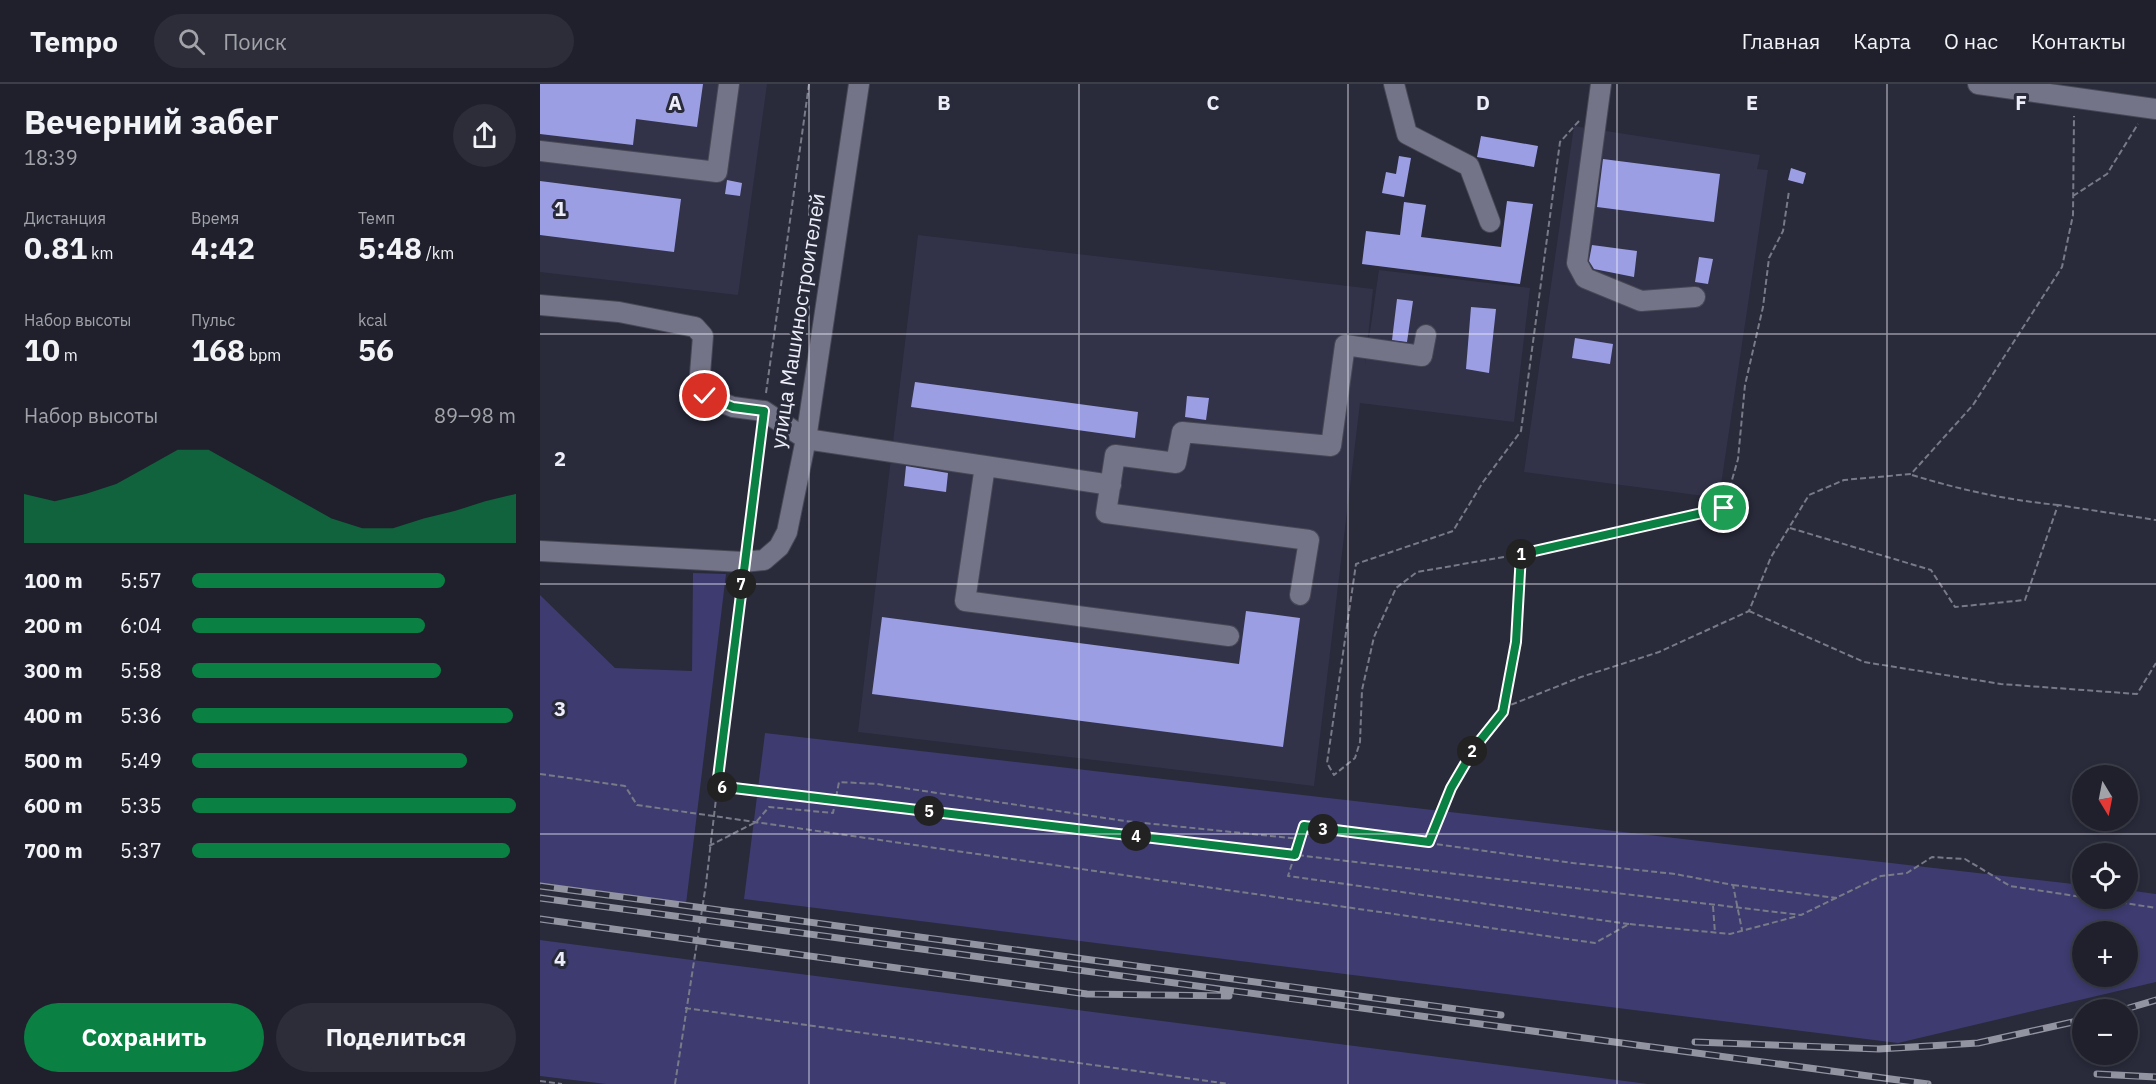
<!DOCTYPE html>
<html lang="ru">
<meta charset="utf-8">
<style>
body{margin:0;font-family:"IBM Plex Sans",sans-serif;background:#2c2d38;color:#f1f3f6;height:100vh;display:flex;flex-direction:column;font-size:22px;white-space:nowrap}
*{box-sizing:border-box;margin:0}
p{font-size:20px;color:#a1a3a9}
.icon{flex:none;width:33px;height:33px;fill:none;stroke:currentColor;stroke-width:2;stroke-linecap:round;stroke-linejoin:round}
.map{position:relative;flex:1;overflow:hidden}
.details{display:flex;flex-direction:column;background:#1f202c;width:540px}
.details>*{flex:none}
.needle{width:39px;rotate:170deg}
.buttons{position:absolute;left:1532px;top:681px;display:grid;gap:12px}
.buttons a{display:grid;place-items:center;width:66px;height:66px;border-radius:50%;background:#1f202c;box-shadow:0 3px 9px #0003,0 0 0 2px #3c3e48;font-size:30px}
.pin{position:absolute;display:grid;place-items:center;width:51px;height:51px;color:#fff;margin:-26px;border:3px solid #fff;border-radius:50%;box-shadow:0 2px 6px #0007}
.km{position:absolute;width:30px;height:30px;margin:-15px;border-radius:50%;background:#222;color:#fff;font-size:16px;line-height:30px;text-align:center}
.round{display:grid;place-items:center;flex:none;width:63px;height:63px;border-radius:32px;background:#2c2d38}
.overview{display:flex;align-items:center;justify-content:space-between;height:102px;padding:0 24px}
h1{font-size:33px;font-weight:700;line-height:45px}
.figures{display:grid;grid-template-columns:repeat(3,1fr);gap:9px;height:102px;padding:6px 24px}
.figures div{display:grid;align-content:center}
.figures b{font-size:30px;font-weight:700}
.figures small{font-size:16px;font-weight:400}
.figures p{font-size:16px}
.chart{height:168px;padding:12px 24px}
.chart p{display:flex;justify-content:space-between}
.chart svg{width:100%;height:108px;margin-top:6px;fill:#0b8043;opacity:.7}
.action{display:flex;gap:12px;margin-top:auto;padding:12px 24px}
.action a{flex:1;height:69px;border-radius:36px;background:#0b8043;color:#fff;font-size:24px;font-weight:700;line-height:69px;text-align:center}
.action a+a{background:#2c2d38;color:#f1f3f6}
ul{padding:0 24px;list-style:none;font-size:20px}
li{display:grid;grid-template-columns:96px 72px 1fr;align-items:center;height:45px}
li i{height:15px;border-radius:8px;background:#0b8043}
header{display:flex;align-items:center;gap:36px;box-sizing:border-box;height:84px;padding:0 30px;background:#1f202c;border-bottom:2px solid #3c3e48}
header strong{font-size:28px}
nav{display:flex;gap:33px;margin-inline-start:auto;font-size:21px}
.search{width:420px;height:54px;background:#2c2d38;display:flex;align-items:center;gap:15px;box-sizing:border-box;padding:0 21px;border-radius:33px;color:#a1a3a9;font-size:22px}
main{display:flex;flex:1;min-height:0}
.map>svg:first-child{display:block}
</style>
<header>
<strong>Tempo</strong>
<div class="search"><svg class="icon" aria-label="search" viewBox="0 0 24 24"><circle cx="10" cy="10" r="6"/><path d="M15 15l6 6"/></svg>Поиск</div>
<nav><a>Главная</a><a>Карта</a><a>О нас</a><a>Контакты</a></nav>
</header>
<main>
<section class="details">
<div class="overview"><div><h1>Вечерний забег</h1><p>18:39</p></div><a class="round"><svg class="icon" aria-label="share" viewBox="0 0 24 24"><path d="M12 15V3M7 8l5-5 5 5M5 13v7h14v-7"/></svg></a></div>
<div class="figures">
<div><p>Дистанция</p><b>0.81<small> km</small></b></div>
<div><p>Время</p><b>4:42</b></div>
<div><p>Темп</p><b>5:48<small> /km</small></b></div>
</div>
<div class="figures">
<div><p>Набор высоты</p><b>10<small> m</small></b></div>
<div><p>Пульс</p><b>168<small> bpm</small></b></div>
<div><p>kcal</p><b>56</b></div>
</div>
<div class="chart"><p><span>Набор высоты</span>89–98 m</p>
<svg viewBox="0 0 160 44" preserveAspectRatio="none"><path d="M0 44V24L10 27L20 24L30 20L40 13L50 6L60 6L70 13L80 20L90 27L100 34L110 38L120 38L130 34L140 31L150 27L160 24V44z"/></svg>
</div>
<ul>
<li><b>100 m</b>5:57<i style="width:78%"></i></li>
<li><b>200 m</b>6:04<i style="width:72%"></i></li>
<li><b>300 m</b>5:58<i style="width:77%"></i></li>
<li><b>400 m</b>5:36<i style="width:99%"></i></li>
<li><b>500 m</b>5:49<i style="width:85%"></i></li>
<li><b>600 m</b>5:35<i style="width:100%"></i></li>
<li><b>700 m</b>5:37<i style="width:98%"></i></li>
</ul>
<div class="action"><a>Сохранить</a><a>Поделиться</a></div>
</section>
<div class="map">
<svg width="1616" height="1000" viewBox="0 0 1616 1000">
<rect width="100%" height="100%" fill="#292a3a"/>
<path fill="#323349" d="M0 0H227L198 211 0 188Z
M1034 42 1220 71 1217 85 1228 86 1179 414 984 388Z
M378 151 833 205 825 282 839 186 990 204 974 338 820 319 774 702 318 648Z"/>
<path fill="#3d3b6f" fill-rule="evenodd" d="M153 489 186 490 146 820 0 799V511L75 584 152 587Z
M225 649 1542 801V814H1587V806L1616 810V898L1358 959 204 815ZM1542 848H1587V892H1542Z
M0 856 152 876 1108 1000H66L0 992Z"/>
<path fill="#9c9ee4" d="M0 0H163L157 43 96 35 93 61 0 50Z
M941 52 998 62 994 83 937 73Z
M859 72 871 74 864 113 842 109 846 88 856 90Z
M1063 75 1180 90 1174 138 1057 123Z
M1251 84 1266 89 1263 100 1248 96Z
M187 96 202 99 200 112 185 110Z
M0 97 141 115 134 168 0 151Z
M967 117 993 120 980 200 822 180 826 147 860 151 864 118 886 121 881 153 961 163Z
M1052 161 1097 167 1094 193 1054 185 1049 177Z
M1159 173 1173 175 1168 200 1155 198Z
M857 215 873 217 867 258 852 256Z
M931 223 956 225 949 289 926 285Z
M1035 254 1073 260 1070 280 1032 274Z
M375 298 598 328 595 354 371 323Z
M647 312 669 314 666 336 645 333Z
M366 382 408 389 406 408 364 402Z
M706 527 760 534 743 663 332 610 342 533 699 580Z"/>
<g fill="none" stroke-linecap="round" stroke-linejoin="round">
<defs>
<path id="minor" d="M854 0 867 50 929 82 950 138
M1061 0 1037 179 1045 194 1101 217 1155 213
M1438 0 1616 25
M0 67 177 88 189 0
M0 221 79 228 155 243 163 252 160 290 165 312 193 323 224 327 266 355 571 401
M445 382 425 517 689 552
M0 467 203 478 224 476 239 463 247 448 266 355 319 0
M760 511 769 456 566 429 575 371 636 379 642 348 791 362 805 261 882 272 886 251"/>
</defs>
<use href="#minor" stroke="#474755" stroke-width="22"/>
<path stroke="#797a88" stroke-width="2" stroke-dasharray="6 3" stroke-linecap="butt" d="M1039 37 1020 58 981 347 943 398 913 447 816 480 787 679 794 691 815 674 820 658 822 606 834 553 856 504 877 488 981 470 1184 424 1198 375 1205 301 1223 223 1229 174 1243 147 1249 107
M1533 112 1567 90 1598 40
M226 309 269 0
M1372 391C1421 406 1467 416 1518 421
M1250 444 1391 486 1415 523 1485 516 1518 421 1616 436
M206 461 222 345
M1209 527 1324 578 1461 600 1597 610 1616 579
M963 625 976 558 982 457
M0 690 85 702 97 721 1055 859 1089 840 1190 850 1258 832
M177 702 1261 831 1341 792 1367 789 1392 773 1425 775 1470 802 1542 813
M889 758 911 704 935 663 968 622 1041 593 1119 568 1209 527 1231 473 1269 411 1304 396 1371 390 1433 321 1522 183 1533 131 1534 32
M169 762 216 738 229 723 293 729 299 698 337 700 585 737 760 755
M1193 801 1297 814
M1554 814 1616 824
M1173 822 1175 849
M1089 840 748 792 764 742 1033 779 1135 790 1193 801 1202 846
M145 924 689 1000
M0 997 22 1000
M135 1000 166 800 202 493"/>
<use href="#minor" stroke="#737487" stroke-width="20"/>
<defs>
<path id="rail" d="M0 802 961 931
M0 814 1388 1000
M0 835 547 910 689 912
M1582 926 1616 916
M1155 958 1339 965 1438 959 1542 936
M1557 990 1616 993"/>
</defs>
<use href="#rail" stroke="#9394a1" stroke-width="7"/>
<use href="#rail" stroke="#292a3a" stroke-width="4.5" stroke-dasharray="14" stroke-linecap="butt"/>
</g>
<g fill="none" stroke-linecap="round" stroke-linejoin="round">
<defs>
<path id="route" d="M165 312 193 323 224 327 177 702 755 771 764 742 889 758 911 704 935 663 963 628 976 558 981 470 1184 424"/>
</defs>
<use href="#route" stroke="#fff" stroke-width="12"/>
<use href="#route" stroke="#0b8043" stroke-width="8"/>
</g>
<path fill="none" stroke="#edeef9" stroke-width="1.5" stroke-opacity="0.55" d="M269 0V1000M539 0V1000M808 0V1000M1077 0V1000M1347 0V1000M0 250H1616M0 500H1616M0 750H1616"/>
<g text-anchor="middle" stroke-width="6" stroke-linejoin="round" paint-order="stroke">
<g font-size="21" fill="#edeef9" stroke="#292a3a">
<text transform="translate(258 237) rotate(-81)" y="7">улица Машиностроителей</text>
</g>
</g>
<g font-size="20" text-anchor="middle" font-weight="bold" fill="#edeef9" stroke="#292a3a" stroke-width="6" stroke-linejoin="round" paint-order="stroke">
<text x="135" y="26">A</text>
<text x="404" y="26">B</text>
<text x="673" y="26">C</text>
<text x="943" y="26">D</text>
<text x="1212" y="26">E</text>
<text x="1481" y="26">F</text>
<text x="20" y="132">1</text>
<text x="20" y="382">2</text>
<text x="20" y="632">3</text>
<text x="20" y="882">4</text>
</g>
</svg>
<div class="buttons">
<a><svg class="needle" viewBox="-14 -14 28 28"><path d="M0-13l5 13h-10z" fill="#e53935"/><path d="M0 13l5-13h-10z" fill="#a1a3a9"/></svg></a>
<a><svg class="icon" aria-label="locate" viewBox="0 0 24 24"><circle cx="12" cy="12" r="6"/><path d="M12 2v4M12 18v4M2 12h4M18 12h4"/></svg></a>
<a>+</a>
<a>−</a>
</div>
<div class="pin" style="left:1184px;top:424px;background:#1e9e55"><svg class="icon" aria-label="arrive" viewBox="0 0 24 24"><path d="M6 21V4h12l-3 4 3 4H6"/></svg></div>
<div class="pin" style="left:165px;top:312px;background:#d93025"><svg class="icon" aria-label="check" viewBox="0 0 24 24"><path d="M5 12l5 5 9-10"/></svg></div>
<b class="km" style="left:981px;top:470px">1</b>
<b class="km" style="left:932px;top:667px">2</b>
<b class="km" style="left:783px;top:745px">3</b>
<b class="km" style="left:596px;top:752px">4</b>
<b class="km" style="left:389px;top:727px">5</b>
<b class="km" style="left:182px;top:703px">6</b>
<b class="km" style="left:201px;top:500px">7</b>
</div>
</main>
